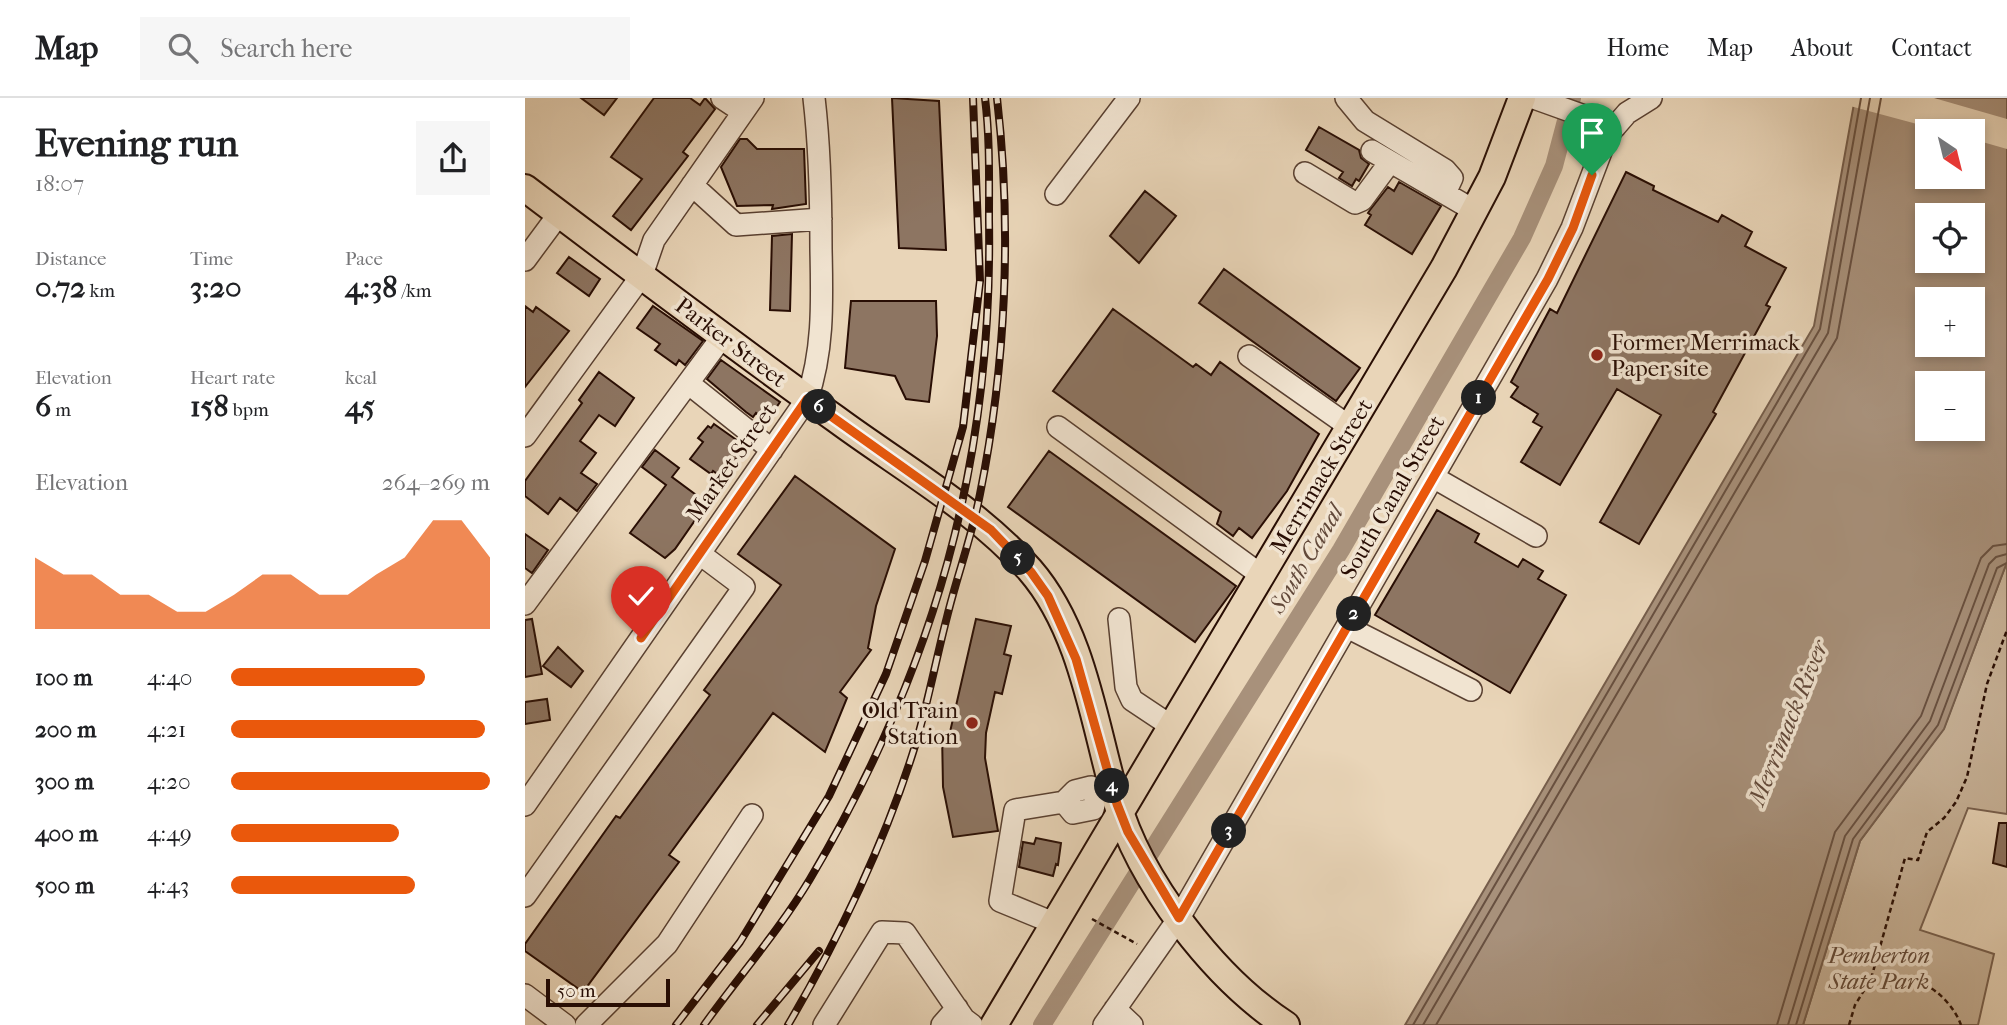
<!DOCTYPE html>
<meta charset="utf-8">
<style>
body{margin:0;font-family:"IM FELL French Canon",serif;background:#f6f6f6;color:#202124;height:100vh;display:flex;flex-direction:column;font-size:26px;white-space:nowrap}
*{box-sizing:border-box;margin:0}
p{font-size:23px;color:#757577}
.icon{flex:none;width:38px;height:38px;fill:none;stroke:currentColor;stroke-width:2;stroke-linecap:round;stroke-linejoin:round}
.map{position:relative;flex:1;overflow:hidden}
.side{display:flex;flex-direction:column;background:#fff;width:525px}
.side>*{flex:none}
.needle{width:46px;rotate:145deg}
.controls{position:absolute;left:1390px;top:21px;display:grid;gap:14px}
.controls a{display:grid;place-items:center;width:70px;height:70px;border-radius:0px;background:#fff;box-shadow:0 4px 10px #0003;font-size:35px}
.scale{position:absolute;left:21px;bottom:18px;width:124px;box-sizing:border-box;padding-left:7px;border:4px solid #290e04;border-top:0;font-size:19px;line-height:24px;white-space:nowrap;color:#290e04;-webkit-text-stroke:5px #f1e4d1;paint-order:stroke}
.pin{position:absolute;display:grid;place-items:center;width:60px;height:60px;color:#fff;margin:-72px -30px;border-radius:50% 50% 50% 0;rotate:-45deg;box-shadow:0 0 7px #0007}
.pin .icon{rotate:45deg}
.km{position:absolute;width:35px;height:35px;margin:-18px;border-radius:50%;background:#222;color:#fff;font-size:19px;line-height:35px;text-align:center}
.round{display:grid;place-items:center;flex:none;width:74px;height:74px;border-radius:0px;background:#f6f6f6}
.summary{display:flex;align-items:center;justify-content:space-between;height:119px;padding:0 35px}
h1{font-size:38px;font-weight:700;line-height:52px}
.stats{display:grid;grid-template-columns:repeat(3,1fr);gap:10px;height:119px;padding:7px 35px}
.stats div{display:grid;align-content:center}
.stats b{font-size:30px;font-weight:700}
.stats small{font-size:19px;font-weight:400}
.stats p{font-size:19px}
.chart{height:196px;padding:14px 35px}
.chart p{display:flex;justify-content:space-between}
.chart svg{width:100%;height:126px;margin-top:7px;fill:#ea580c;opacity:.7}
ul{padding:0 35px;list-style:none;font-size:23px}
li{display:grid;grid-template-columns:112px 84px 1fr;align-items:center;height:52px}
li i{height:18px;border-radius:9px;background:#ea580c}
header{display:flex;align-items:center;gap:42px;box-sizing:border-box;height:98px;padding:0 35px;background:#fff;border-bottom:2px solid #e0e0e0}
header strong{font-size:33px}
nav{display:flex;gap:38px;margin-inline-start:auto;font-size:24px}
.search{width:490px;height:63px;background:#f6f6f6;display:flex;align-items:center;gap:18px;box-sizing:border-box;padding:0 24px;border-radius:0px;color:#757577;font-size:26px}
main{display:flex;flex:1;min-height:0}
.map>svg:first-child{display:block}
</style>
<header>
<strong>Map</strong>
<div class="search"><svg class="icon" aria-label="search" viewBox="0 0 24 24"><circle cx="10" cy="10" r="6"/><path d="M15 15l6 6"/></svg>Search here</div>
<nav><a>Home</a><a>Map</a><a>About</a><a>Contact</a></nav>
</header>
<main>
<section class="side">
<div class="summary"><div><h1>Evening run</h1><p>18:07</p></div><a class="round"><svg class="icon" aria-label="share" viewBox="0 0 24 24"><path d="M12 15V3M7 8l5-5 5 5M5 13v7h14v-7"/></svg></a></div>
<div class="stats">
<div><p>Distance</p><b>0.72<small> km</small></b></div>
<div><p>Time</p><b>3:20</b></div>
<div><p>Pace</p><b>4:38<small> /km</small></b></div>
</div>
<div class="stats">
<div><p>Elevation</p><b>6<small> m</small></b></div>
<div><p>Heart rate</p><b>158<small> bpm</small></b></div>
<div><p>kcal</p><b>45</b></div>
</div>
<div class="chart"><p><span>Elevation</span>264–269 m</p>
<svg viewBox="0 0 160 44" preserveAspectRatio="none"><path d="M0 44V19L10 25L20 25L30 32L40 32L50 38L60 38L70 32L80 25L90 25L100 32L110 32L120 25L130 19L140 6L150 6L160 19V44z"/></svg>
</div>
<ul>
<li><b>100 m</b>4:40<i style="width:75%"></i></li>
<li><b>200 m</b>4:21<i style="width:98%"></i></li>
<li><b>300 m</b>4:20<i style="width:100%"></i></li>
<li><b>400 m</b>4:49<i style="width:65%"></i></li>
<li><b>500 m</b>4:43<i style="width:71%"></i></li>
</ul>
</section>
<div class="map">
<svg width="1482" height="927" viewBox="0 0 1482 927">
<rect width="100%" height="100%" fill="#e9d5b8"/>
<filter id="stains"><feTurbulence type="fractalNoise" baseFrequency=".00286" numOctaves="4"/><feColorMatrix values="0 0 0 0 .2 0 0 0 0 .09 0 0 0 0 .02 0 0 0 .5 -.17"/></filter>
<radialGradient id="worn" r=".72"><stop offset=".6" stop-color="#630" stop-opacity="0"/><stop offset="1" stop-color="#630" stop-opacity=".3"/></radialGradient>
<path fill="#c8b399" stroke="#78604e" stroke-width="2" d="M1482 464V716L1443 710 1395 832 1469 856 1453 927H1278L1335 743 1419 630Z"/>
<path fill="#a8917b" stroke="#755d4b" stroke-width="2" fill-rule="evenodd" d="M1330 0H1482V464L1419 631 1335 743 1278 927H880L1289 228ZM1402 33H1447V79H1402ZM1402 117H1447V163H1402ZM1402 201H1447V247H1402ZM1402 285H1447V331H1402Z"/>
<path fill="#e9d5b8" d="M1326 0H1409L1482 21V51L1447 41V33H1418L1325 8Z"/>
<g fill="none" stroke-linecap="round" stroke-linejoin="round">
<path stroke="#685040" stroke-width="2" d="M888 927 1295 231 1336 0
M898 927 1303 235 1345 0
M911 927 1312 240 1356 0
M1252 927 1310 734 1396 618 1456 460 1468 448 1482 446
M1263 927 1320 738 1405 623 1464 466 1471 459 1482 456
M1271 927 1328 741 1413 627 1472 470 1482 465"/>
<path stroke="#a8917b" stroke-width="18" d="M517 927 816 452 997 140 1029 68 1047 0"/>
</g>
<path fill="#8d7562" stroke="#290e04" stroke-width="2" d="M56 0H92L79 17Z
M129 0H165L175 7 180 0 190 11 158 54 163 58 106 132 88 118 117 81 86 59Z
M367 0 414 3 421 152 374 150Z
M794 29 834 52 836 60 844 66 834 83 831 81 827 88 814 80 818 74 781 52Z
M215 41H222L232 51H279L281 106 247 111 248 107 212 108 196 69Z
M1101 74 1129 88 1128 92 1193 124 1197 117 1227 134 1220 148 1261 170 1241 207 1245 209 1188 314 1191 316 1114 446 1075 424 1136 317 1092 291 1035 387 996 364 1017 329 1008 324 1013 316 986 299 993 289 986 284 1025 211 1032 215Z
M874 84 916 108 887 156 840 127 846 117 843 115 845 112 863 89 869 93Z
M620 93 651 118 614 165 585 138Z
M267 136 265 213 245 212 247 138Z
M44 159 75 181 64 198 32 175Z
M699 171 835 270 811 303 674 205Z
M326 203H411L412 238 404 304 381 301 370 278 320 270Z
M0 208 8 214 11 209 44 233 0 289Z
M128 208 178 243 160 267 154 262 151 267 130 252 135 246 112 230Z
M588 211 668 269 671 266 686 277 695 264 794 336 762 393 727 440 714 430 708 438 692 426 696 414 528 293Z
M196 262 255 304 242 323 231 315 228 319 221 314 182 281Z
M74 274 109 300 90 328 74 317 55 343 71 355 56 375 72 386 52 413 35 400 23 416 0 398V383L57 305 54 302Z
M189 326 220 348 198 380 188 373 186 376 165 361 178 344 173 340 183 328 186 330Z
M130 352 154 370 147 379 182 405 150 451 140 460 105 435 141 387 117 369Z
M524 353 711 488 670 544 483 409Z
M270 378 370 451 351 508 343 550 346 552 315 594 322 600 300 654 248 615 144 757 154 764 58 894 0 853V846L91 718 95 720 185 597 179 592 256 487 213 456Z
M912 412 954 436 950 444 993 469 998 461 1018 473 1013 481 1041 497 985 595 850 517Z
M0 436 23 452 7 475 0 470Z
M7 521 17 576 0 579V522Z
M451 521 486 528 479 556 486 558 477 596 470 594 461 635 460 660 473 733 428 739 418 689 417 634H425Z
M33 549 58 573 46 589 18 568Z
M22 601 25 622 0 626V604Z
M1474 725H1482V769L1468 765Z
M511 740 536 745 533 767 531 766 528 778 494 769 498 744 509 746Z"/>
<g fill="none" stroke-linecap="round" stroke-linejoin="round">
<defs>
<path id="minor" d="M197 0 218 14
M821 0 840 23 920 72 927 80 920 95
M1009 0 1090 29
M847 53 950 113
M780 75 830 105 837 102 865 64
M167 87 211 127 296 121
M531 96 604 0
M0 162 34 116
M724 258 825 329
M163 285 247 352
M533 329 736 477
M0 338 117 177 129 142 228 0
M908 379 1011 438
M0 506 197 239
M594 521 601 589 607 602 646 628
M822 529 946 592
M572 696 566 689 550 693 539 704 548 715 568 711 572 696 588 693
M0 707 282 301C299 252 297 202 296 151 296 100 295 51 289 0
M0 798 219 489 175 456
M531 826 475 803 490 712 539 704
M0 897 40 927
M590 911 607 927
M61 927 142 846 227 717
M299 927 357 834 380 835 439 921 447 927
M417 927 432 910
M579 927 654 820 1022 181 1047 130 1082 38 1102 15 1126 0"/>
<path id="major" d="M0 90C103 168 206 246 311 321 376 369 451 411 505 472 558 533 569 626 591 701 614 783 690 881 761 927
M469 927 919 170 967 79 997 0"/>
</defs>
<use href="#minor" stroke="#594031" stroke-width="24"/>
<use href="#major" stroke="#290e04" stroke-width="30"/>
<path stroke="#290e04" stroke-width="2.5" stroke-dasharray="5 3.5" stroke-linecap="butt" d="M567 821 612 846
M1324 927 1330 907 1346 881
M1436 927C1431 912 1414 892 1398 886 1383 881 1362 883 1346 881L1380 760 1393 762 1402 734 1419 720 1431 704 1442 679 1462 586 1482 532"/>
<use href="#minor" stroke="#f1e4d1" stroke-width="21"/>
<use href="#major" stroke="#e9d5b8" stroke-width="26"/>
<defs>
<path id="rail" d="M151 927 215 844 304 698 361 576 400 463 438 329 455 183 448 0
M179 927C214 878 254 833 285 781 409 572 468 365 464 122 464 81 465 40 460 0
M232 927 294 853
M263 927C313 842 361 742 390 648 403 605 411 561 422 519 432 478 447 438 455 396 481 267 487 130 472 0"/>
</defs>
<use href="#rail" stroke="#290e04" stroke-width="8"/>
<use href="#rail" stroke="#f1e4d1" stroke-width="5" stroke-dasharray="16" stroke-linecap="butt"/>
</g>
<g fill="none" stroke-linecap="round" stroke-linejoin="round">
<defs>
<path id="route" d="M116 540 282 301 466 432 506 474 523 498 551 561 592 706 603 734 654 820 1023 181 1048 130 1067 77"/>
</defs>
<use href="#route" stroke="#fff" stroke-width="14"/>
<use href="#route" stroke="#ea580c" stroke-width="9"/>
</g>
<g fill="#8f2418" stroke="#f1e4d1" stroke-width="2.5">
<circle cx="1072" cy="257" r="7"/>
<circle cx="447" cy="625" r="7"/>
</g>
<g text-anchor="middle" stroke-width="7" stroke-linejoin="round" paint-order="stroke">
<g font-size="23" fill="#290e04" stroke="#f1e4d1">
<text transform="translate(206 244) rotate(37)" y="8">Parker Street</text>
<text transform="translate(206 364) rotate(-55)" y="8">Market Street</text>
<text transform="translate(796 378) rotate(-59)" y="8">Merrimack Street</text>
<text transform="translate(867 399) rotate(-60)" y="8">South Canal Street</text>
</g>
<g font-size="23" fill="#290e04" stroke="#f1e4d1" text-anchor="start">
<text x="1086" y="252">Former Merrimack<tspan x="1086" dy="26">Paper site</tspan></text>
<text x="433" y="620" text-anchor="end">Old Train<tspan x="433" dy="26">Station</tspan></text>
</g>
<g font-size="23" font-style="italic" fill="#614838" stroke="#f1e4d1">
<text x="1354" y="865">Pemberton<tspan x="1354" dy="26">State Park</tspan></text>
</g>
<g font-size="24" font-style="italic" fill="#62493a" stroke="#f1e4d1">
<text transform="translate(781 461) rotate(-59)" y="8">South Canal</text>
<text transform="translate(1263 625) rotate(-68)" y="8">Merrimack River</text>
</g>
</g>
<rect width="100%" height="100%" filter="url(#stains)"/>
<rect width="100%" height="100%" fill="url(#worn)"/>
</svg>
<div class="controls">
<a><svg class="needle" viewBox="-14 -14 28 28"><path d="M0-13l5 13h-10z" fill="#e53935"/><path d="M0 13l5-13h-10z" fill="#757577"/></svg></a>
<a><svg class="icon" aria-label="locate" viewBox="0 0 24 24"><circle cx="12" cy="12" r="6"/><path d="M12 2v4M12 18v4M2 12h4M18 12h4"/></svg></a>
<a>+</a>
<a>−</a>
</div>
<div class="scale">50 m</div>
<div class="pin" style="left:1067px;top:77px;background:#1e9e55"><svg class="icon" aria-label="arrive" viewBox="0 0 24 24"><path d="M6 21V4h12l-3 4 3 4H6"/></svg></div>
<div class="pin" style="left:116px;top:540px;background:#d93025"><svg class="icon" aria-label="check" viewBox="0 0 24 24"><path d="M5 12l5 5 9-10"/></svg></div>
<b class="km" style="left:954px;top:300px">1</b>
<b class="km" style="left:829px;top:516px">2</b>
<b class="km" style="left:704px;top:733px">3</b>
<b class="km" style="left:587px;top:688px">4</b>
<b class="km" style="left:493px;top:460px">5</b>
<b class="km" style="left:294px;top:309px">6</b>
</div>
</main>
